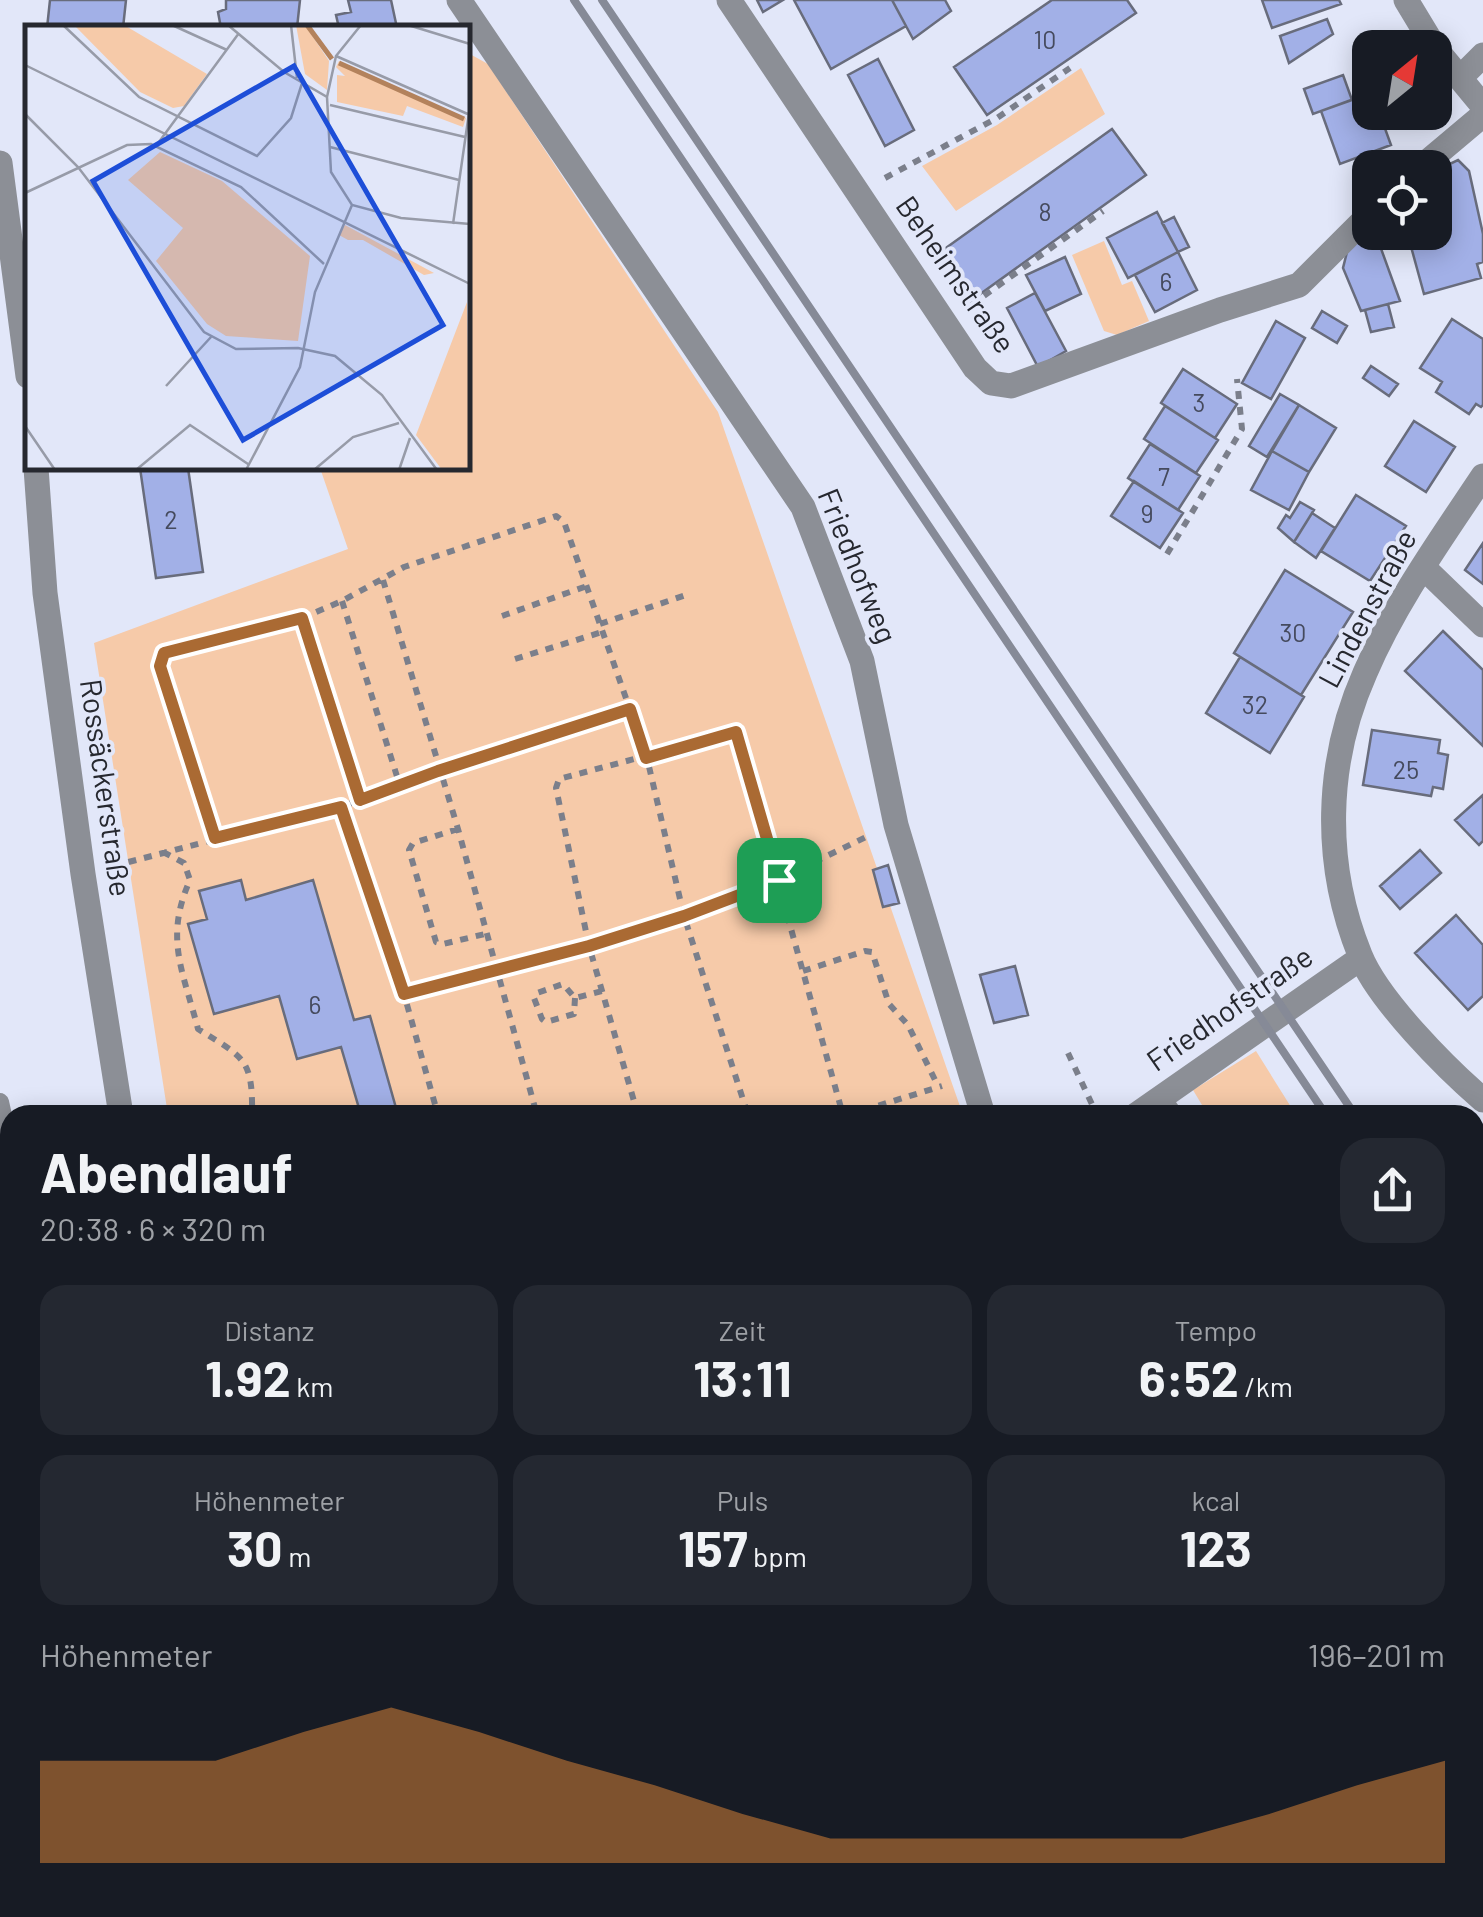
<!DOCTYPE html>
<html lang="de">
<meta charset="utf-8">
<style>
body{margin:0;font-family:Barlow,sans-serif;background:#242831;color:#f1f3f6;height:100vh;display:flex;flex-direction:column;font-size:38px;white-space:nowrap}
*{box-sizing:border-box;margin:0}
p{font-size:32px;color:#9ea1a6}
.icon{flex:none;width:55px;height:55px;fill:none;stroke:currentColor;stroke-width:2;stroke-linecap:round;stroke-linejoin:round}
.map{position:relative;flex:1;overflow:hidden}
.sheet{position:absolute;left:0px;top:1105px;width:1485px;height:812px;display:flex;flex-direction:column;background:#171b24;border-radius:30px 30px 0 0;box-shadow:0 5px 25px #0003}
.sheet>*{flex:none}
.needle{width:65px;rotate:30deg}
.tools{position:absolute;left:1352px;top:30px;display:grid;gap:20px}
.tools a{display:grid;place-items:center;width:100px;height:100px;border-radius:20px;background:#171b24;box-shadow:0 5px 25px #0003;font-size:50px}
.pin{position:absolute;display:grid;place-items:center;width:85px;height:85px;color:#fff;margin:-42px;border-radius:20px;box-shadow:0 5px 15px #0006}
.round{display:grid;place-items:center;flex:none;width:105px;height:105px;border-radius:30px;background:#242831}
.summary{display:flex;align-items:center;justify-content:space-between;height:170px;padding:0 40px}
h1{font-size:55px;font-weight:700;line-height:75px}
.metrics{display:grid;grid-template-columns:repeat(3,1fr);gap:15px;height:170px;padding:10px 40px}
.metrics div{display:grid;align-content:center;border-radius:25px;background:#242831;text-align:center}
.metrics b{font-size:50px;font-weight:700}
.metrics small{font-size:28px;font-weight:400}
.metrics p{font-size:28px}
.chart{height:280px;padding:20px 40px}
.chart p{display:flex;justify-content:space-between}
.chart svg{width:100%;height:180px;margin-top:10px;fill:#aa6a33;opacity:.7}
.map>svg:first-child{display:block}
</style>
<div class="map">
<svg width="1483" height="1917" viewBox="0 0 1483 1917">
<rect width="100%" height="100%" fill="#e2e7f9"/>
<path fill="#f6caa9" d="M468 53 488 64 718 412 963 1115H168L94 643 348 549 320 468H468Z
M1081 68 1105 114 956 211 922 166 997 125Z
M1104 241 1122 285 1132 281 1149 321 1117 335 1104 331 1072 255Z
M1256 1051 1296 1115H1208L1193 1090Z"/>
<path fill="#a2b0e7" stroke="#686c7c" stroke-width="2.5" d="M50 0H126L123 28H47Z
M226 0H300L297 28H221L218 12 226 9Z
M348 0H391L397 28H339L336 15 351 12Z
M757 0H783L763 12Z
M794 0H892L906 26 831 69Z
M892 0H945L951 11 913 39Z
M1052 0H1127L1136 13 987 115 954 67Z
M1262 0H1339L1341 4 1272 28Z
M1327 19 1333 34 1289 63 1280 36Z
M878 59 914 130 885 146 848 75Z
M1343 75 1352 100 1313 114 1304 89Z
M1370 93V112H1379L1391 145 1340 164 1321 111Z
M1112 129 1146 175 976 297 943 250Z
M1458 160 1469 171 1483 234V262L1477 264 1481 278 1424 294 1407 232H1435V171Z
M1157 212 1178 252 1128 278 1107 238Z
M1174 217 1189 247 1178 252 1162 223Z
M1375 232 1400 301 1361 311 1343 268 1349 244 1355 238Z
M1178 252 1197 290 1155 312 1135 275Z
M1065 257 1081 294 1045 311 1026 275Z
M1035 293 1066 351 1038 367 1007 308Z
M1388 304 1394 327 1371 332 1365 310Z
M1322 311 1347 326 1337 343 1312 328Z
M1452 319 1483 339V405L1481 407 1476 404 1469 414 1436 392 1442 382 1420 368Z
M1276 321 1305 338 1271 399 1242 383Z
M1371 366 1398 384 1389 396 1363 378Z
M1183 369 1237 404 1215 438 1161 403Z
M1280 394 1299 405 1267 457 1249 446Z
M1299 405 1336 428 1309 472 1272 451Z
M1165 406 1218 440 1196 473 1144 439Z
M1414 421 1455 447 1426 492 1385 466Z
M1150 444 1200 476 1178 510 1128 478Z
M1272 451 1309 472 1289 510 1251 490Z
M140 468H188L203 572 156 578Z
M1134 481 1183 513 1160 548 1111 516Z
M1356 495 1406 526 1370 581 1321 551Z
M1300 502 1314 510 1294 542 1278 528 1286 515 1290 518Z
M1312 513 1335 528 1316 558 1294 542Z
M1483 543V584L1465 570Z
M1285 570 1353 612 1301 695 1234 653Z
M1443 631 1483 670V746L1405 671Z
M1240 657 1304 697 1270 753 1206 713Z
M1372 730 1440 740 1438 753 1448 755 1443 789 1433 787 1431 796 1363 785Z
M1483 795V841L1479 845 1455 820Z
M1420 850 1441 873 1400 909 1380 886Z
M888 865 899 903 883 907 873 870Z
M241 880 246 900 313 880 354 1020 370 1016 398 1115H361L341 1047 297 1059 279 996 214 1014 188 924 207 919 199 891Z
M1456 915 1483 945V996L1468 1010 1415 953Z
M1015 966 1028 1015 994 1023 980 975Z
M0 1422 10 1458V1472L0 1475Z
M1475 1743 1477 1746 1483 1743V1776L1475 1779Z
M324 1908H371L376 1917H330Z
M485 1908H498L504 1917H470Z
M596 1908H617L621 1917H600Z
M729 1908H791L771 1917H733Z
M999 1908H1057L1061 1917H986L984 1914Z"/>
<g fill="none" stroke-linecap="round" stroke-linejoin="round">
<path stroke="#7b7f8b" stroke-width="6" stroke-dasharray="8 8" stroke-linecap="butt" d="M885 178 997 118 1070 68
M971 305 1103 211
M1167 554 1242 429 1237 379
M383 580 458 829 537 1115
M342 601 400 786
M502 616 587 586
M302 618 361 800
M600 624 686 595
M515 659 602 632
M341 807 404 994 438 1115
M458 829 413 843 409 850 436 942 443 944 485 934
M215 838 160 666 164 653 302 618 342 601 404 567 556 516 564 522 647 758 684 916 748 1115
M163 852 184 863 190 880C164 938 183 971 198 1029 244 1058 253 1058 252 1115
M113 866 341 807 438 771 630 709
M803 971 865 951 872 952 889 1004 908 1025 938 1086
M404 994C498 968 594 949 686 916 749 893 809 865 870 835
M575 998 574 1014 546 1022 542 1019 534 998 537 993 563 984 575 998 602 991
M1068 1053 1097 1115
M638 1115 589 946 556 788 559 779 736 732 843 1115
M848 1115 942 1086
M1475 1646 1483 1656"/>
<path stroke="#8c8f96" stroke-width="18" d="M1161 1096 1174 1115
M0 1102 10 1147
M1475 1535 1483 1546"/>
<path stroke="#8c8f96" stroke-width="25" d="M459 0 803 507 862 661 896 825 983 1115
M729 0 975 368 991 383 1011 386 1220 310 1299 285 1370 214
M1406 0 1435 48
M1435 48 1483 106
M1461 77 1483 55
M0 163 28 376
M1420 168 1483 115
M36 468 45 593 83 874 121 1115
M1483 476C1441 539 1395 603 1365 673 1325 763 1323 864 1360 955 1378 1000 1446 1068 1483 1100
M1423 567 1483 625
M1136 1115 1361 958
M0 1287 10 1284
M860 1908 864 1917
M190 1917 206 1908"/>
<path stroke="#868a97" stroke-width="8" d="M574 0 1326 1115
M602 0 1355 1115
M1475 1285 1483 1297
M1475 1335 1483 1347"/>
</g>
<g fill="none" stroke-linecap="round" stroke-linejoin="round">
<defs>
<path id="route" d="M302 618 360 800 438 771 630 709 646 758 736 732 779 880 684 916 589 946 404 994 341 807 215 838 160 666 164 653Z"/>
</defs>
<use href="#route" stroke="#fff" stroke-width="20"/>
<use href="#route" stroke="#aa6a33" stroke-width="12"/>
</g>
<g text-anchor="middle" stroke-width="8" stroke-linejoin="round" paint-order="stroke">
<g font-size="25" fill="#454a5d">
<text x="1045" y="49">10</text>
<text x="1045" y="221">8</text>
<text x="1166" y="291">6</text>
<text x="1199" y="412">3</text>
<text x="1164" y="486">7</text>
<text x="1147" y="523">9</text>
<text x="171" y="529">2</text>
<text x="1293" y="642">30</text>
<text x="1255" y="714">32</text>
<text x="1406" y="779">25</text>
<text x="315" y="1014">6</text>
</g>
<g font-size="30" fill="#26282f" stroke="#e2e7f9">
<text transform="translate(955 275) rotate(55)" y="10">Beheimstraße</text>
<text transform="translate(857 566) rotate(68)" y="10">Friedhofweg</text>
<text transform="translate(1368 609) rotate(-62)" y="10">Lindenstraße</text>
<text transform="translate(105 788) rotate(82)" y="10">Rossäckerstraße</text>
<text transform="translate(1230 1009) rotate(-35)" y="10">Friedhofstraße</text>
</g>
</g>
<g transform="translate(25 25)">
<rect width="445" height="445" fill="#e2e7f9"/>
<path d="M49 0H99L182 49 159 81 148 83 115 67ZM271 0H280L304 36 302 65 280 49ZM314 36 441 93 438 102 382 81 378 91 312 77V50L320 51 311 42ZM135 127 197 156 285 231 273 316 201 311 182 299 131 236 158 203 103 155ZM320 200 409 248 399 250 338 215H323L314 210ZM442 277 445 445H417L391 410Z" fill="#f6caa9"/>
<path fill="none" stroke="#b3825c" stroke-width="5" d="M282 0 307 34M314 38 439 94"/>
<path fill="none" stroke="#979ba8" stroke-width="2.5" d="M38 0 114 72 232 131 266 93 278 55M147 0 202 25M203 0 259 47 302 72 306 147 327 180 376 193 445 199M266 0 272 53M383 0 445 19M311 31 445 90M0 40 445 259M302 72 311 31 336 0M305 80 440 112M0 89 53 142 179 307 211 324 273 323 310 331 357 370 412 445M131 121 214 8M305 122 434 155M0 168 102 120 126 119 216 162 299 239M428 199 445 81M141 361 186 312M0 401 30 445M111 445 165 400 223 439M221 445 275 342 290 267 327 180M289 445 328 412 374 398M374 445 385 413"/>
<path fill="#1d4ed8" fill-opacity="0.15" stroke="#1d4ed8" stroke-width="5" d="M269 41 418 300 218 415 68 156Z"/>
<rect width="445" height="445" fill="none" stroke="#26282f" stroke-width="5"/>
</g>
</svg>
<div class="tools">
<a><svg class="needle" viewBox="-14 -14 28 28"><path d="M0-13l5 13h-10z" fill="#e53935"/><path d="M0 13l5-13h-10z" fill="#9ea1a6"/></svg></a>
<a><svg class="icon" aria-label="locate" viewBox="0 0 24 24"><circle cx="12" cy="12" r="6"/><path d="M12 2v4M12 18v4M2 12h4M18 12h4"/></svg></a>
</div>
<div class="pin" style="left:779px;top:880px;background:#1e9e55"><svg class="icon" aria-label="arrive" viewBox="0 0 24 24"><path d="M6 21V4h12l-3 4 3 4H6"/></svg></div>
<section class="sheet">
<div class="summary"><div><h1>Abendlauf</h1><p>20:38 · 6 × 320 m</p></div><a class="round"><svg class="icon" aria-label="share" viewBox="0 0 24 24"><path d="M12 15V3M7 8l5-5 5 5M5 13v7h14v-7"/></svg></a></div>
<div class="metrics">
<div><p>Distanz</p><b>1.92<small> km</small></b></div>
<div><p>Zeit</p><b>13:11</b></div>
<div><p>Tempo</p><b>6:52<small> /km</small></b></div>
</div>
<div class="metrics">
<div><p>Höhenmeter</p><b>30<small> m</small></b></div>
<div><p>Puls</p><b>157<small> bpm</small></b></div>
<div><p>kcal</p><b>123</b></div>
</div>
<div class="chart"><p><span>Höhenmeter</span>196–201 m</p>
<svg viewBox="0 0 160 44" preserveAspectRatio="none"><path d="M0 44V19L10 19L20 19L30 12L40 6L50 12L60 19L70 25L80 32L90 38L100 38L110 38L120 38L130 38L140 32L150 25L160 19V44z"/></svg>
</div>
</section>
</div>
